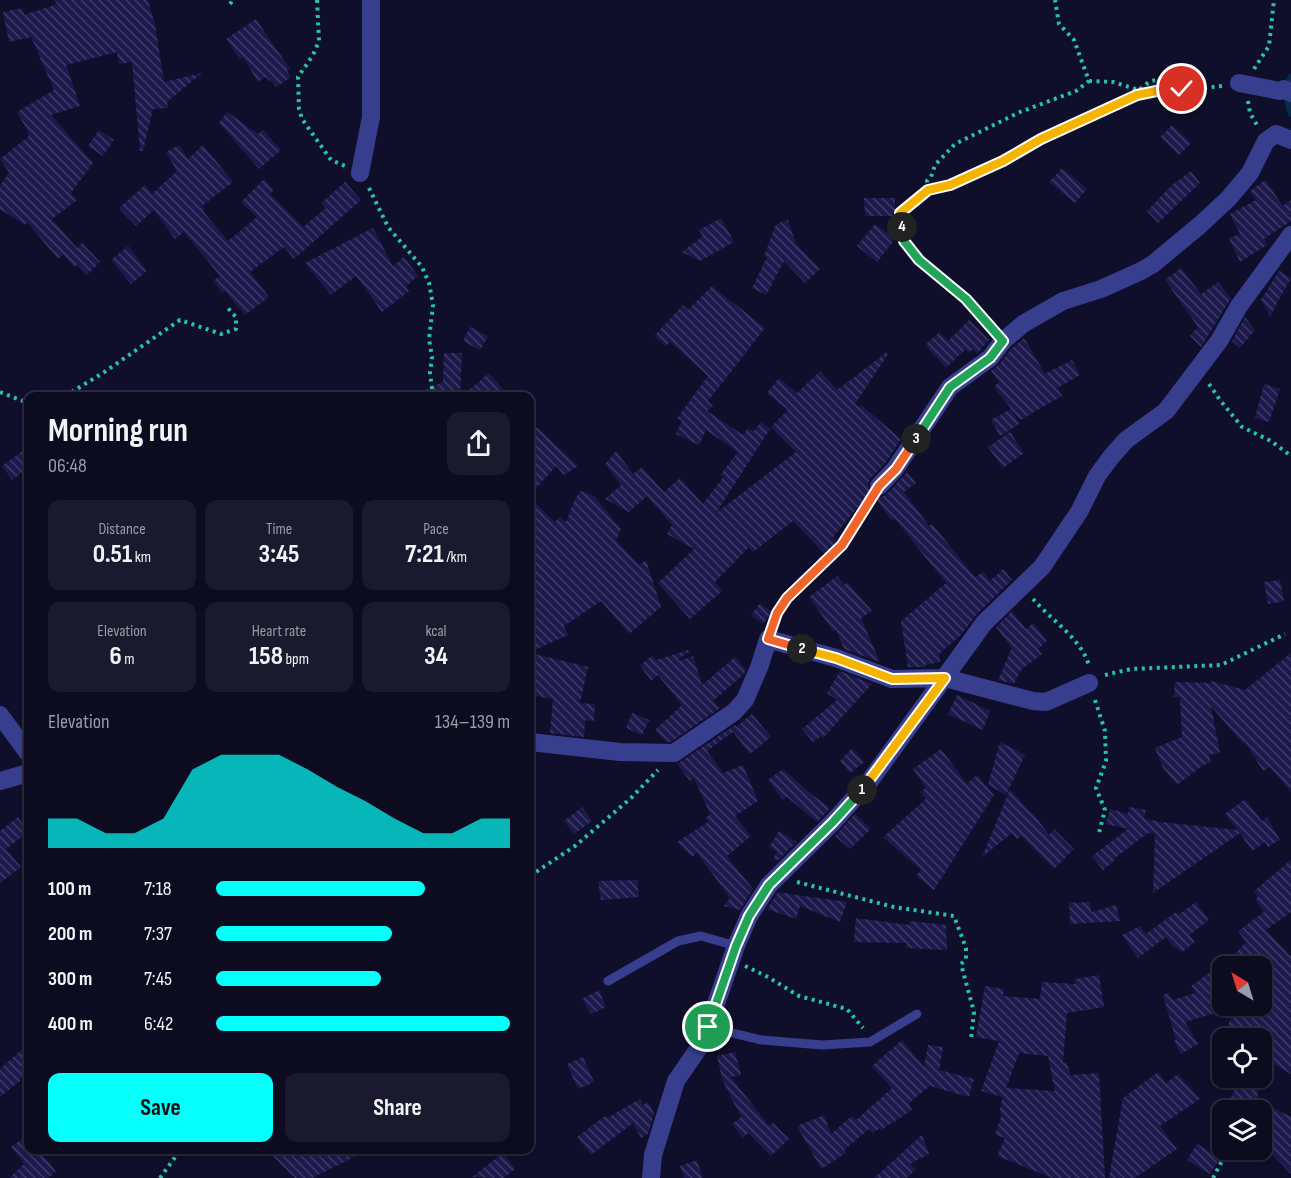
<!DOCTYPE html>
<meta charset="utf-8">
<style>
body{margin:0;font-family:"Sofia Sans Condensed",sans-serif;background:#1a192d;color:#f1f3f6;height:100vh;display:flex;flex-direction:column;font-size:22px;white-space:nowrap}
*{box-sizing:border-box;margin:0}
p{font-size:20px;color:#9a9ba5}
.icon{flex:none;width:33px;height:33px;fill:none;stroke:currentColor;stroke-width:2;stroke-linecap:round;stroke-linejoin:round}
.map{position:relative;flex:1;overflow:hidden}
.drawer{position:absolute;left:24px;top:392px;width:510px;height:762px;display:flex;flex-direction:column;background:#0c0b20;border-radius:12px;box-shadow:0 2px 4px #0004,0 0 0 2px #2c2b3e}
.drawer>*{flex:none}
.needle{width:39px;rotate:322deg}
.fabs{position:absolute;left:1212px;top:956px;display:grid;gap:12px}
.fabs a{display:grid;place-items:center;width:60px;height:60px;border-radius:12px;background:#0c0b20;box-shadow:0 2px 4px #0004,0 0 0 2px #2c2b3e;font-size:30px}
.pin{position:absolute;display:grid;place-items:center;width:51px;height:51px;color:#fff;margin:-26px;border:3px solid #fff;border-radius:50%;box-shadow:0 2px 6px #0007}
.km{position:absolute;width:30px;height:30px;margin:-15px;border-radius:50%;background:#222;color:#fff;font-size:16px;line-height:30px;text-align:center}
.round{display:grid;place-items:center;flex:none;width:63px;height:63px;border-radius:12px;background:#1a192d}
.head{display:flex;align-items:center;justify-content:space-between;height:102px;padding:0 24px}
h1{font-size:33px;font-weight:700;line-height:45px}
.stats{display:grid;grid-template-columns:repeat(3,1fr);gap:9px;height:102px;padding:6px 24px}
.stats div{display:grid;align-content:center;border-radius:12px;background:#1a192d;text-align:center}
.stats b{font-size:26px;font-weight:700}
.stats small{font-size:16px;font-weight:400}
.stats p{font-size:16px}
.chart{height:168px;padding:12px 24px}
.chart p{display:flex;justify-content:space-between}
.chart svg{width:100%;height:108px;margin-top:6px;fill:#05fffa;opacity:.7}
.button{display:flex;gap:12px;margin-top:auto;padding:12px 24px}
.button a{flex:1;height:69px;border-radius:12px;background:#05fffa;color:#111;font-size:24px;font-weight:700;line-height:69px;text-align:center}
.button a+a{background:#1a192d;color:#f1f3f6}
ul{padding:0 24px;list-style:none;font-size:20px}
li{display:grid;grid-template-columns:96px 72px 1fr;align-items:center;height:45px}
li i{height:15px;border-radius:8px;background:#05fffa}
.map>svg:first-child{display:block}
</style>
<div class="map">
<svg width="1291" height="1178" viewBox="0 0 1291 1178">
<defs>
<pattern id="building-back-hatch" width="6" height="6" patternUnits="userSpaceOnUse" patternTransform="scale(1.5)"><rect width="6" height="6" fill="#1e194d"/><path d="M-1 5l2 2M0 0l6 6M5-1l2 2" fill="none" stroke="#3e3a68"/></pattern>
</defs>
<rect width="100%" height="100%" fill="#100f2b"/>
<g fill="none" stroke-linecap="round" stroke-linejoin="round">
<path stroke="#092b50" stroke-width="6" d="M1291 77 1284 89 1291 114"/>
</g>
<path fill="url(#building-back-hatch)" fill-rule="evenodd" d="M55 0H148L155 25 164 82 202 73 167 102 168 108 153 109 143 151H140L132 62 119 64 117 52 66 65 80 106 51 115 93 163 71 193 77 200 52 219 77 248 82 243 100 262 87 275 77 265 74 267 63 255 58 259 27 222 25 225 0 209V186L9 172 0 159 28 137 29 134 17 112 54 90 31 37 9 42 3 12 23 8 24 15 57 4Z
M256 19 290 69 287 71 291 77 276 87 271 80 269 81 266 77 258 82 243 57 240 59 226 39Z
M227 112 258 134 263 130 281 150 259 169 219 123Z
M1172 125 1191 143 1179 155 1160 137Z
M99 130 114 140 103 156 88 146Z
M179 145 188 159 203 145 233 182 202 206 205 209 203 211 228 241 257 217 241 202 264 179 274 190 270 194 303 227 326 208 321 203 345 182 361 200 294 259 284 247 250 272 269 297 245 315 225 291 222 293 213 281 220 276 184 232 175 239 154 210 136 226 119 208 145 185 152 194 177 171 166 152Z
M1062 168 1087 189 1075 203 1049 182Z
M1191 171 1200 183 1158 223 1147 211 1172 185Z
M1265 180 1283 206 1291 200V221L1264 239 1267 245 1240 262 1229 238 1240 234 1230 214 1256 200 1250 191Z
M864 198H895V216H865Z
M721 218 734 242 700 261 682 252 703 236 699 230Z
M788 220 796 244 820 269 805 283 784 261 766 295 752 288 767 257 764 256 776 224Z
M875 224 895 239 877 262 857 246Z
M373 228 393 266 404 257 418 276 406 286 409 291 382 312 356 276 331 295 305 263Z
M128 246 147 271 131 284 111 260Z
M1181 268 1201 294 1218 282 1231 298 1201 347 1190 336 1198 327 1165 280Z
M1279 271 1291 278 1270 316 1261 300Z
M712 286 765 328 708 401 713 406 707 411 743 435 748 428 754 431 761 422 770 429 716 513 796 452 771 427 788 410 767 393 779 378 797 393 820 371 837 390 887 352 888 354 855 404 859 407 861 405 901 439 886 462 870 479 868 484 870 492 833 537 837 542 825 554 793 521 753 552 749 547 715 582 722 591 690 619 658 583 694 549 667 534 672 525 647 496 629 512 605 499 621 485 605 464 616 451 633 474 642 467 664 492 680 478 703 504 724 476 721 474 738 452 706 430 699 445 676 434 682 421 677 418 708 376 670 342 666 346 654 336 683 305 688 310Z
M1245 317 1255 330 1240 348 1232 341Z
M969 320 989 340 977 354 973 349 969 353 966 349 946 368 925 345 940 332 948 341Z
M470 327 488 336 480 350 463 341Z
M1024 338 1045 374 1072 360 1080 375 1057 388 1062 396 1020 420 994 387 999 382 991 371 999 365 1011 349Z
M444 353H462L460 396H411L443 382Z
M489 373 509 396H462Z
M1264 384 1280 389 1269 422 1255 418Z
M1011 409 1019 424 1000 436 991 420Z
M537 427 578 466 564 475 556 466 530 495V435Z
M1010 432 1024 453 1003 468 988 447Z
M28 447V468L12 480 2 466Z
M907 472 916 483 904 492 929 526 932 524 975 577 983 572 990 581 1003 569 1012 580 976 615 961 635 939 654 940 662 925 665V667H908L901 621 946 583 895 519 892 521 874 496 882 497 887 494Z
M581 491 594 496 621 529 616 540 639 565 646 560 661 607 629 634 601 601 564 626 568 635 530 652V498L555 522 560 517 566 522 575 499Z
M837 576 844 585 847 582 872 611 861 618 880 662 844 649 836 630 833 631 809 597Z
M1280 580 1284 601 1268 604 1264 582Z
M760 603 772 612 763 624 751 615Z
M1012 611 1026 629 1033 623 1047 641 1038 649 1042 654 1021 670 1014 684 998 680 1012 648 996 627Z
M688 650 689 652 679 659V661L693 656 702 685 735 657 746 670 744 674 713 701 720 708 671 742H666L655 730 682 705 658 675 651 681 640 665 652 656 656 660Z
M530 653 588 667 580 703 595 704 594 721 585 720 584 737 550 733 553 699 530 695Z
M1291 653V792L1270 767 1263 771 1245 742 1243 744 1211 706 1220 753 1209 755 1211 763 1203 765 1177 785 1163 768 1155 748 1182 737 1180 697H1174L1175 682 1211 683V681L1245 690Z
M840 671 872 684 823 738 821 736 813 742 802 729 837 700 827 693Z
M957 695 990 711 983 730 948 714Z
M632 713 649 720 642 735 626 728Z
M752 714 771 737 750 754 733 732 707 751 723 773 743 765 758 801 735 816 751 836 727 856 753 889 740 910 724 906 730 898 697 853 692 857 677 842 708 822 705 818 710 814 694 778 690 781 677 764 735 725 736 727Z
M1000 742 1025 755 1006 795 988 785Z
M852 748 864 762 850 773 840 761Z
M941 749 967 784 977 775 994 795 934 890 916 876 921 870 883 837 926 799 920 792 926 788 913 769Z
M783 769 811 794 830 808 817 822 787 797 783 800 768 780Z
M1010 789 1032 814 1033 813 1049 835 1054 829 1074 849 1054 869 1021 836 1017 839 1012 833 982 857Z
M1245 799 1262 821 1267 817 1280 840 1268 847 1265 842 1252 851 1240 833 1153 893 1155 834 1148 833 1115 858 1116 859 1103 870 1092 856 1128 829 1106 824 1110 809 1128 814 1129 807 1146 810 1144 818 1160 822 1238 830 1225 814Z
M582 807 592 821 574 834 564 821Z
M855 814 871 829 850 849 835 836Z
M18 817 28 832 6 849 21 867 0 883V831Z
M779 831 797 842 777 861 773 859 777 852 769 847Z
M1291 860V912L1266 930 1291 957V1074L1262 1057 1273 1038H1220L1239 1005H1262V966H1224L1246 942 1238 931 1264 912 1255 899 1258 897 1254 891Z
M637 880 639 897 601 900 598 881Z
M778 892 804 896 847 902 840 922 800 906 796 919 767 909Z
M1090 902 1091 912 1116 905 1120 921 1070 924 1069 903Z
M1196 902 1209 920 1192 933 1190 936 1195 942 1181 953 1176 947 1174 948 1166 937 1138 958 1122 935 1140 926 1146 934 1176 912 1178 915Z
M856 918 909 925V921L946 925 947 950 906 948 907 943 854 942Z
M1222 968V1011L1185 1022 1198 1044 1181 1054 1174 1041 1176 1040 1163 995 1168 993 1173 1000 1196 993 1191 986 1212 971 1215 975Z
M1099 975 1104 1007 1067 1013 1063 1063 1067 1062 1070 1075 1099 1073 1105 1178H1053L997 1156 1005 1138 995 1135 1002 1114 999 1113 1003 1097 981 1091 999 1041 976 1037 985 986 1004 989 1003 996 1040 999 1042 982 1075 984V979ZM1019 1053 1048 1056 1055 1091 1006 1088Z
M599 990 606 1007 591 1014 582 999Z
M902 1040 924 1067 928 1045 943 1047 939 1070 974 1079 969 1097 930 1086 909 1103 912 1110 881 1130 880 1128 873 1133 869 1129 844 1150 846 1153 821 1169 797 1126 824 1115 831 1134 852 1116 856 1120 892 1088 872 1066Z
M28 1044V1072L20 1079 21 1080 0 1097V1069Z
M735 1052 741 1075 731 1077 769 1126 773 1123 789 1139 771 1156 748 1133 743 1138 732 1124 741 1117 722 1079 717 1056Z
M583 1057 594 1082 578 1089 567 1064Z
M1158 1072 1166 1083 1178 1074 1200 1099 1160 1126 1177 1149 1135 1178H1109L1123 1098Z
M1240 1077H1260L1257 1099 1291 1117V1174L1272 1154 1262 1138V1110H1226Z
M640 1099 643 1105 648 1102 654 1113 648 1134 641 1138 633 1123 591 1155 577 1137 605 1116 607 1118Z
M28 1134V1149H39L56 1172 48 1178H9L24 1164 11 1147Z
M922 1135 929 1154 910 1164 916 1170 906 1178H874Z
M1197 1144 1220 1158 1210 1174 1187 1160Z
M266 1149H370L312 1178H295Z
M503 1153 515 1169 504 1178 472 1177Z
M697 1160 703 1178H684L680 1166Z"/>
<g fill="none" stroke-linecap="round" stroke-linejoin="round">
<path stroke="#27c4a8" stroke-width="4" stroke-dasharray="3 4.5" stroke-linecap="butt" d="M317 0 319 41 313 55 298 77 299 109 302 119 331 160 345 166
M230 4 233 0
M1254 69 1269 46 1274 0
M1089 81 1113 82 1139 90C1143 87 1148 82 1152 81 1163 78 1179 79 1187 86L1184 88
M1248 101 1250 113 1258 127
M369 188 388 227 422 267 429 283 433 305 429 339 432 357 430 373 433 396
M928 190 927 181 931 177 935 165 955 144 1020 112 1076 91 1089 81 1074 40 1059 24 1055 0
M992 329 966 299 919 260 904 241 900 213 928 190 950 185 1003 161 1041 139 1137 95 1166 89H1194L1222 86
M1209 384 1220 400 1242 427 1271 441 1291 456
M0 392 28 403
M65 396 103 373 180 320 221 334 236 329V317L226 306
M1033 599C1051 620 1082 639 1089 666
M772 624 787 598 842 545 870 499
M1105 675 1131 669 1221 665 1285 634
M1095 700 1105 731 1106 761 1096 788 1105 810 1099 833
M530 876 575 846 631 798 658 770
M797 882 894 907 954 916 966 948V959L961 964 974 1012 971 1039
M745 966 768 977 799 996 847 1009 863 1028
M160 1178 181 1149
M1213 1178 1225 1155"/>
<path stroke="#373e8d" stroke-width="9" d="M608 981 678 941 701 936 736 946
M708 1027 762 1040 822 1045 870 1042 917 1014"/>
<path stroke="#373e8d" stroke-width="18" d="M1239 83 1280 91 1284 89 1291 93
M360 173 371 117V0
M879 486 895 469 950 387 990 358 1003 341 1023 324 1063 301 1101 289 1141 271 1153 264 1200 225 1228 199 1250 173 1266 141 1276 134 1291 140
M0 715 28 753
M530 742 620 752 674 753 734 712 745 700 760 665 768 639 836 658 892 679 945 678 1033 701 1046 702 1089 683
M0 781 28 773
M651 1178 653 1155 676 1081 698 1049 708 1027 736 946 749 916 769 885 833 822 869 782 984 623 1042 567 1079 512 1097 476 1111 457 1126 440 1166 411 1219 341 1239 306 1291 235"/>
</g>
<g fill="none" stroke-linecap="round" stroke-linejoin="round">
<defs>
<path id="split-1" d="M708 1027 736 946 749 916 769 885 833 822 862 790"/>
<path id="split-2" d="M802 649 836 658 892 679 945 678 862 790"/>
<path id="split-3" d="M802 649 768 639 777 613 787 598 842 545 879 486 896 469 916 439"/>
<path id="split-4" d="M902 227 904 241 919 260 966 299 1003 341 990 358 950 387 916 439"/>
<path id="split-5" d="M902 227 900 213 928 190 950 185 1003 161 1041 139 1137 95 1166 89H1182"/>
</defs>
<use href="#split-1" stroke="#fff" stroke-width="12"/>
<use href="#split-2" stroke="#fff" stroke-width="12"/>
<use href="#split-3" stroke="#fff" stroke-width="12"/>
<use href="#split-4" stroke="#fff" stroke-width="12"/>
<use href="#split-5" stroke="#fff" stroke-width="12"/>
<use href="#split-1" stroke="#22a559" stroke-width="8"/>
<use href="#split-2" stroke="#f5b400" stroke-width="8"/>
<use href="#split-3" stroke="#f0652b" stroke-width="8"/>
<use href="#split-4" stroke="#22a559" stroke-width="8"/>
<use href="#split-5" stroke="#f5b400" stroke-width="8"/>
</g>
</svg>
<div class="fabs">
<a><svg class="needle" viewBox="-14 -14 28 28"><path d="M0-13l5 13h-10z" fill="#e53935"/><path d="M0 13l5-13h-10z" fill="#9a9ba5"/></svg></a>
<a><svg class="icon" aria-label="locate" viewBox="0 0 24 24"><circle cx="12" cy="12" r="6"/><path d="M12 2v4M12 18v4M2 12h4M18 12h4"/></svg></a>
<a><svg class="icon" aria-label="layers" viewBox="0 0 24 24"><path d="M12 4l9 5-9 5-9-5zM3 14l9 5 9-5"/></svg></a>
</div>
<div class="pin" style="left:708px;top:1027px;background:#1e9e55"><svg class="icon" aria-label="arrive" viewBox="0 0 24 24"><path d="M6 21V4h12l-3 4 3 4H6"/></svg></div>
<div class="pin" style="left:1182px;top:89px;background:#d93025"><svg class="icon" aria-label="check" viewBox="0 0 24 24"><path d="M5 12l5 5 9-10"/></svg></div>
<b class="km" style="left:862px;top:790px">1</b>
<b class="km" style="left:802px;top:649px">2</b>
<b class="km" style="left:916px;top:439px">3</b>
<b class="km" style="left:902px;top:227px">4</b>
<section class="drawer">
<div class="head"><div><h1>Morning run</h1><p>06:48</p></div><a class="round"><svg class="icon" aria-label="share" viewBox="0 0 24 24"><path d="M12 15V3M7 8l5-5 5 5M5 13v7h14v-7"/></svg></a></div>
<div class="stats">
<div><p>Distance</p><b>0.51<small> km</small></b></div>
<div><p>Time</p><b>3:45</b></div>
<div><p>Pace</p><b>7:21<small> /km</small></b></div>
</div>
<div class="stats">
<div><p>Elevation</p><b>6<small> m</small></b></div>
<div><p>Heart rate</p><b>158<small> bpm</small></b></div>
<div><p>kcal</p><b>34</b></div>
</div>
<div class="chart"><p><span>Elevation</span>134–139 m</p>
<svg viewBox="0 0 160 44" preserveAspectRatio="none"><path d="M0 44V32L10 32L20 38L30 38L40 32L50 12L60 6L70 6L80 6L90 12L100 19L110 25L120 32L130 38L140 38L150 32L160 32V44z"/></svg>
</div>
<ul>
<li><b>100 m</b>7:18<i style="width:71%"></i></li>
<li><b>200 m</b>7:37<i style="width:60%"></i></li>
<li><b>300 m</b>7:45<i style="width:56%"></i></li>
<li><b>400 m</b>6:42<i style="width:100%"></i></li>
</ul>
<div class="button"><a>Save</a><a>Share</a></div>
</section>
</div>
